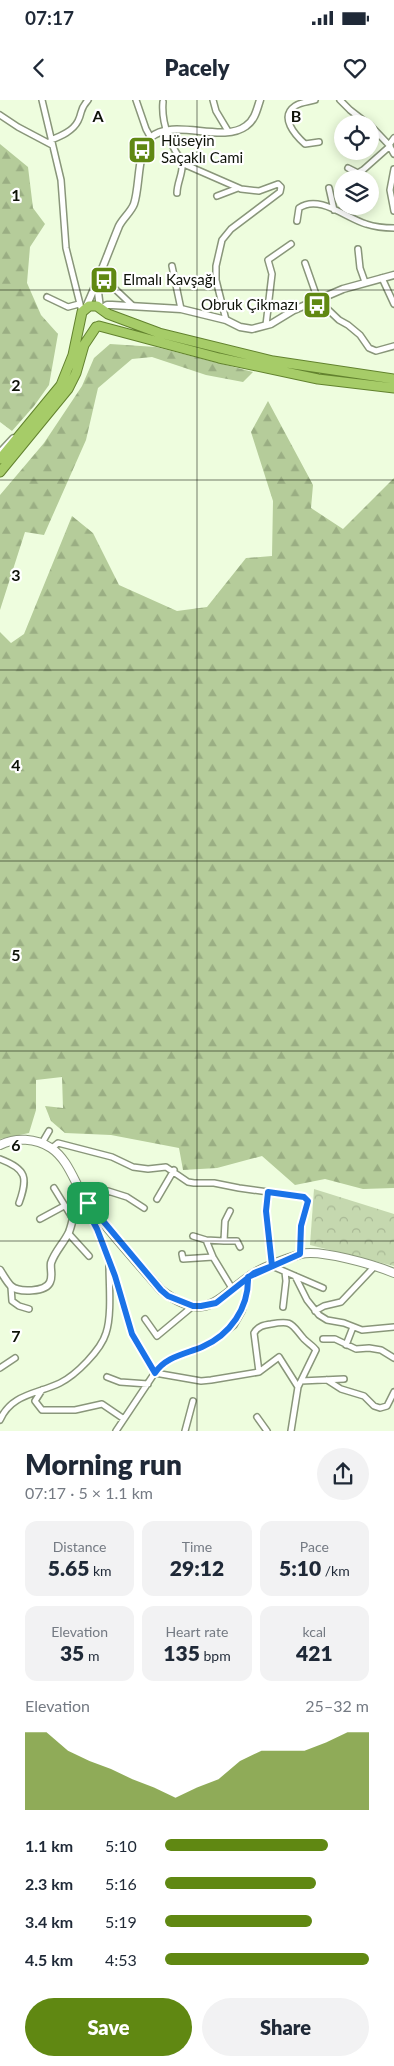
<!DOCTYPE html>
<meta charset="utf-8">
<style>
body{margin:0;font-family:Lato,sans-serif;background:#f2f2f3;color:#1f2937;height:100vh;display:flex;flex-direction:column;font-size:19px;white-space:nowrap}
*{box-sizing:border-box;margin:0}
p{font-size:16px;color:#747a83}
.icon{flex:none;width:28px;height:28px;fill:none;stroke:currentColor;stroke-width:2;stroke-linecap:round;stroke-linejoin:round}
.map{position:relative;height:1331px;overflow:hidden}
.details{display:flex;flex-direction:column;background:#fff;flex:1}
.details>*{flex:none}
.buttons{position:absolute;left:334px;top:15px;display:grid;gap:10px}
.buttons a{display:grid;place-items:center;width:45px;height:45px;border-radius:50%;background:#fff;box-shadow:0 2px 12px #0003;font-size:25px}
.pin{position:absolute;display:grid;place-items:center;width:42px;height:42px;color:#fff;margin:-21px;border-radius:10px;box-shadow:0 2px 8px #0006}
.round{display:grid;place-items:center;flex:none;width:52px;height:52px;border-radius:26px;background:#f2f2f3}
.headline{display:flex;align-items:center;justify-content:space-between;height:85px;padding:0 25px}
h1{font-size:28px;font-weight:800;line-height:38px}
.metrics{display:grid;grid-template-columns:repeat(3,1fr);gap:8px;height:85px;padding:5px 25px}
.metrics div{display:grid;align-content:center;border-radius:12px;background:#f2f2f3;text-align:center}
.metrics b{font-size:21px;font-weight:800}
.metrics small{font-size:14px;font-weight:400}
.metrics p{font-size:14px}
.chart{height:140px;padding:10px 25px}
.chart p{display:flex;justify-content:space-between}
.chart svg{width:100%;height:90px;margin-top:5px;fill:#608812;opacity:.7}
.button{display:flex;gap:10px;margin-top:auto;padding:10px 25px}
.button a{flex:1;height:58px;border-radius:30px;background:#608812;color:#fff;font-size:20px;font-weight:800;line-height:58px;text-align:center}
.button a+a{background:#f2f2f3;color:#1f2937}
ul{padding:0 25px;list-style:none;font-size:16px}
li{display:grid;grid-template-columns:80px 60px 1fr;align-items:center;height:38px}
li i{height:12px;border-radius:6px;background:#608812}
.status{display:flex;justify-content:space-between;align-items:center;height:35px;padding:0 25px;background:#fff;direction:ltr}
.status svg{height:14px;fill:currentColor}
header{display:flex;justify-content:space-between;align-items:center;height:65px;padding:0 25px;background:#fff;font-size:22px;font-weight:800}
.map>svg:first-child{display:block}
</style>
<div class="status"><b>07:17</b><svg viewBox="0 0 49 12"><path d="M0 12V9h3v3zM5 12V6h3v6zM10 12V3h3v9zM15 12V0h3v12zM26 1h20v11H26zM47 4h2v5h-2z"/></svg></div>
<header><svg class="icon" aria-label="back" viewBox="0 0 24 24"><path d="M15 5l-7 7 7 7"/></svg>Pacely<svg class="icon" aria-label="heart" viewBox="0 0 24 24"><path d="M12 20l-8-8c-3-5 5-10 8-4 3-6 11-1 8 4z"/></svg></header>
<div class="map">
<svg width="394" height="1331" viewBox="0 0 394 1331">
<defs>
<pattern id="forest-firs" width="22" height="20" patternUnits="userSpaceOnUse" patternTransform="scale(1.25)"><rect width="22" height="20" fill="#b5cc9a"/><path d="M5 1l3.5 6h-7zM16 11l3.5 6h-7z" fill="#9aae83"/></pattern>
<pattern id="park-crowns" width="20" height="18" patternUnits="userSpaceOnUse" patternTransform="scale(1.25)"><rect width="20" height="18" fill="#c5d8af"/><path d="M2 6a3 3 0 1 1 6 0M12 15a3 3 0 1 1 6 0" fill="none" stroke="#a8b895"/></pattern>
</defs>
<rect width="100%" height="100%" fill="#eefdde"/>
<path fill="url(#forest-firs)" d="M0 44 28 67 33 108 45 124 30 147 27 183 41 215 58 234 49 285 34 306 12 331 0 322Z
M110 244 156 247 253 272 243 282 206 275 152 257 132 259 98 288 86 340 44 435 25 432 0 510V395L44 343 82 286 94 258Z
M268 301 313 385 311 408 343 429 394 378V1088L363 1089 325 1079 295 1085 262 1056 217 1068 183 1070 179 1048 111 1035 65 1033 51 1021 45 1006 63 1008 62 977 36 980V1010L29 1033 0 1039V532L11 543 24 534 72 416 93 433 119 485 177 511 207 507 246 458 272 456 273 401 251 332Z"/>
<path fill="url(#park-crowns)" d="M314 1089 394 1114V1166L310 1145Z"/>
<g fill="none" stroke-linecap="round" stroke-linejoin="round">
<defs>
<path id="minor" d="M42 0 61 80 66 148 82 212
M136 0 146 29 151 38
M213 0 216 11 228 31
M315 0C309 2 301 2 295 6 279 17 295 35 305 44L319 42
M340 0 350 10 368 24
M163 2C161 23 171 50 186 65L241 89 259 91 278 84 281 87 280 92 231 129 222 140 216 166V180L226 220
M0 15 18 27 52 45
M370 25 389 45 394 54
M51 40C61 36 73 31 78 21 83 11 79 10 88 0
M389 45 394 38
M348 68 358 73 363 70 390 46
M394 69 390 90 394 111
M329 88 334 110
M177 93C177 82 184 72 182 61
M217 96 238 88
M297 121 299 108C319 94 346 118 366 124 375 127 384 128 394 128
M358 149 360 168 365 182
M305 163 318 200 339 220 348 225 360 235 369 248 376 251 394 246
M172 166 181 209
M382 178 394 204
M115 189 133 206
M47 197 68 207 79 204
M266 225 272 174 268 160 291 144
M0 352 13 338
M42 1043 49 1031
M52 1048 58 1043 112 1057 133 1067 148 1069 166 1067 188 1082 194 1083H214L239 1088 304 1097 308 1101 301 1126V1154
M0 1059C27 1069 28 1078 19 1103
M54 1088 73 1119
M268 1092 266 1111 272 1166 323 1188
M157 1099 174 1070
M144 1108 127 1097 108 1091 88 1103 86 1108 97 1129 115 1176 132 1234 155 1273 201 1281 211 1280 259 1272 279 1257 298 1287 291 1331
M40 1119 64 1106
M69 1134 89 1156
M193 1136 206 1140 213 1157 233 1190
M206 1140 224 1141 225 1121 230 1111
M224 1141H237L240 1147
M182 1154 183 1159 213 1157
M295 1176 307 1200 319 1215 327 1220 344 1223 362 1230 394 1227
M11 1187 12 1201 19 1206 29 1209
M283 1207 286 1181 285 1172
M315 1211 324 1206 341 1202 375 1166
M145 1219 157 1236 193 1206
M323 1239H335L356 1249 369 1248 381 1250 394 1258
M346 1245 353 1227
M0 1268 15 1258
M259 1272 254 1233C258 1226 264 1225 271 1224 293 1220 291 1224 304 1239 308 1243 313 1246 316 1250L298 1287
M107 1277 120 1282 148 1284
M327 1280 341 1289 364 1296 374 1306 380 1308 387 1306 394 1292
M301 1281 344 1279
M42 1290 35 1301 42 1310H75L102 1304 124 1319
M257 1317 267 1331
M0 1320C11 1294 37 1294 60 1283 76 1275 101 1250 106 1233 112 1215 109 1184 109 1164
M116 1331 158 1268 169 1260 211 1243 234 1225 242 1211 248 1187V1177
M185 1331 193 1301"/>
<path id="tertiary" d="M97 184 100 208
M86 207C98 181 108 153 119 126 123 118 131 112 134 104 140 87 137 51 150 38 173 17 222 44 246 26 255 20 257 9 260 0
M101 209 107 205H112L181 209 226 220 240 227 252 229 271 224 294 210 343 189 394 175
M0 1170C3 1175 7 1182 11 1186 19 1193 46 1192 50 1182 53 1176 50 1169 51 1163 55 1151 64 1143 69 1132 74 1120 73 1105 85 1098"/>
<path id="secondary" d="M0 1045C15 1037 36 1038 51 1048 69 1060 75 1085 87 1102 110 1133 136 1161 161 1190 206 1224 216 1199 251 1175 264 1166 285 1159 301 1154 320 1149 375 1165 394 1173"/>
<path id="trunk" d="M99 226 219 258 318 279 394 288
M0 359 61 285 73 255 82 212 89 206H97L108 214 159 233 273 261 394 279
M0 372 68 289 76 273 84 245 96 227"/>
</defs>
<use href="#minor" stroke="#89967a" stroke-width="8"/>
<use href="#tertiary" stroke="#89967a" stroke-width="9"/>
<use href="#secondary" stroke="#89967a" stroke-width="10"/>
<use href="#trunk" stroke="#62822e" stroke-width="11"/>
<use href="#minor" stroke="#fff" stroke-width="5"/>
<use href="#tertiary" stroke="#fff" stroke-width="6"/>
<use href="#secondary" stroke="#fff" stroke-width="8"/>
<use href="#trunk" stroke="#a6cc68" stroke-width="9"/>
</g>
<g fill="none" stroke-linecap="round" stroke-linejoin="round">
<defs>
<path id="route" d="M88 1103 86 1108 97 1129 115 1176 132 1234 155 1273C165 1257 185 1254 202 1247 230 1235 249 1208 248 1177L300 1154 301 1126 308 1101 304 1097 268 1092 266 1111 272 1166 254 1173 216 1203 201 1206H193L168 1196 161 1190 88 1103"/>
</defs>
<use href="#route" stroke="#fff" stroke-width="10"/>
<use href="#route" stroke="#1a73e8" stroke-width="6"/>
</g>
<path fill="none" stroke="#0e1208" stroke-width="1" stroke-opacity="0.55" d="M197 0V1331M0 190H394M0 380H394M0 570H394M0 761H394M0 951H394M0 1141H394"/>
<defs>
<symbol id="bus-square" viewBox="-11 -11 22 22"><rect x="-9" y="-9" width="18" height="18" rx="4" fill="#608812" stroke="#fff"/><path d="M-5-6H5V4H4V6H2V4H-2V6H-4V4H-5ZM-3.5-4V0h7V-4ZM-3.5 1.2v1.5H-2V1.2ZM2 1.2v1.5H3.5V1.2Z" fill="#fff"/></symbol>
</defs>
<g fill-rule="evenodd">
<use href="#bus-square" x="126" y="34" width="32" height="32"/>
<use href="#bus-square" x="88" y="164" width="32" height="32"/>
<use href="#bus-square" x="301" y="189" width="32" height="32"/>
</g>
<g text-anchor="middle" stroke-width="4.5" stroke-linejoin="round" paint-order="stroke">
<g font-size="15" fill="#0e1208" stroke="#fff" text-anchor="start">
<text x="161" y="46">Hüseyin<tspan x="161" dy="17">Saçaklı Cami</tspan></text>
<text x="123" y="185">Elmalı Kavşağı</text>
<text x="298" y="210" text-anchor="end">Obruk Çikmazı</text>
</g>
</g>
<g font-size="16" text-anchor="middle" font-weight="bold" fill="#0e1208" stroke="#fff" stroke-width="4.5" stroke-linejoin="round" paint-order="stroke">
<text x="98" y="22">A</text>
<text x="296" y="22">B</text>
<text x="16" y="101">1</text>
<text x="16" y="291">2</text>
<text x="16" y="481">3</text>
<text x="16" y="671">4</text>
<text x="16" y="861">5</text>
<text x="16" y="1051">6</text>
<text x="16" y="1242">7</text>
</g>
</svg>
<div class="buttons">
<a><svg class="icon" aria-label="locate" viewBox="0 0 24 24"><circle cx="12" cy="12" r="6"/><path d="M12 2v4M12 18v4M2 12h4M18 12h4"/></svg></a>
<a><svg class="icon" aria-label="layers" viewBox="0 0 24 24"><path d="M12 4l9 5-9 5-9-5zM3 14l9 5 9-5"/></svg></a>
</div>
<div class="pin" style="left:88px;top:1103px;background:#1e9e55"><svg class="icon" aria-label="arrive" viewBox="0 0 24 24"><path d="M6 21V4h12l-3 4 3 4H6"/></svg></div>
</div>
<section class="details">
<div class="headline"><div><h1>Morning run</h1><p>07:17 · 5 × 1.1 km</p></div><a class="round"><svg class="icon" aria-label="share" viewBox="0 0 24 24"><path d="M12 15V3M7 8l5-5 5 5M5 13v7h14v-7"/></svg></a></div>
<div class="metrics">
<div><p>Distance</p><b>5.65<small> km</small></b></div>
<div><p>Time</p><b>29:12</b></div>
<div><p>Pace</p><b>5:10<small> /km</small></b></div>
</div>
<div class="metrics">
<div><p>Elevation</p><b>35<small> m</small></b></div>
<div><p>Heart rate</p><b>135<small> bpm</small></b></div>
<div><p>kcal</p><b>421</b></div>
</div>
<div class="chart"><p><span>Elevation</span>25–32 m</p>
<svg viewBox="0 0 160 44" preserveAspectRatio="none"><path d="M0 44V6L10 6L20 15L30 20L40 24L50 29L60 33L70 38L80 33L90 29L100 20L110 15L120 15L130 15L140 11L150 6L160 6V44z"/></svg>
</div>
<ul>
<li><b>1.1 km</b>5:10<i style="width:80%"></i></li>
<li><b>2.3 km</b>5:16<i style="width:74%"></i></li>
<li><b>3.4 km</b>5:19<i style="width:72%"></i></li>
<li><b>4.5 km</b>4:53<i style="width:100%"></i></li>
</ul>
<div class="button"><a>Save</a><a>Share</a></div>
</section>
